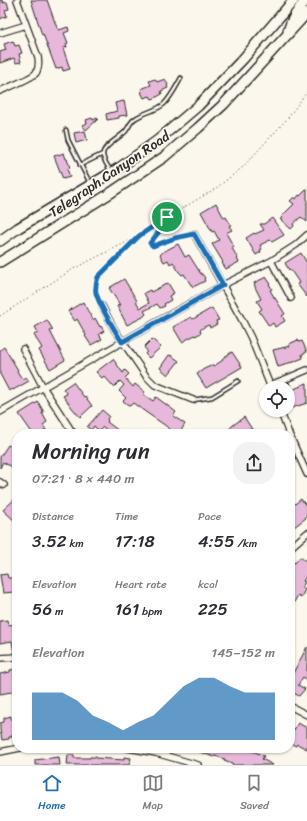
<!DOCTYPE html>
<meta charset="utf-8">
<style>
body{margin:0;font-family:Sriracha,sans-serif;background:#f2f2f3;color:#2b2b33;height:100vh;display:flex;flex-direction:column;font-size:15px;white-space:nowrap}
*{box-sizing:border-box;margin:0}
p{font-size:13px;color:#7c7c81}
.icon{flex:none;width:22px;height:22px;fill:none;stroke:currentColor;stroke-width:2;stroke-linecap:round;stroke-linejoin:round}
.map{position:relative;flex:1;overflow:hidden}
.sheet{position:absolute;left:12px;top:429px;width:283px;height:324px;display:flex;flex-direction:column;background:#fff;border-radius:16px;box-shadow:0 1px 3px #0004}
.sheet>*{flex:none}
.buttons{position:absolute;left:259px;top:381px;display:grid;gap:8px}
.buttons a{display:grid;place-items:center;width:36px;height:36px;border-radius:50%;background:#fff;box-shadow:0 1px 3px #0004;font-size:20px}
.pin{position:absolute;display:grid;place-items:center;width:34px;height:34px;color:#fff;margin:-17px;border:2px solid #fff;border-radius:50%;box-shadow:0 1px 4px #0007}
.round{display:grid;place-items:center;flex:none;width:42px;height:42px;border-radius:16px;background:#f2f2f3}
.overview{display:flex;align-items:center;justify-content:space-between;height:68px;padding:0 20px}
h1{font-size:22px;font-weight:600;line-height:30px}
.stats{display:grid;grid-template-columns:repeat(3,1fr);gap:6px;height:68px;padding:4px 20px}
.stats div{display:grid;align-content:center}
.stats b{font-size:17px;font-weight:600}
.stats small{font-size:11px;font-weight:400}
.stats p{font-size:11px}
.chart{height:112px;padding:8px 20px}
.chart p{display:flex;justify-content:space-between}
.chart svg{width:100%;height:72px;margin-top:4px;fill:#1f6fb2;opacity:.7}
.menu{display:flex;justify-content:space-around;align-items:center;height:56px;border-top:1px solid #e1e1e2;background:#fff;font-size:11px;color:#7c7c81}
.menu a{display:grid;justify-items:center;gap:2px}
.menu .active{color:#1f6fb2}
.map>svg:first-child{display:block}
</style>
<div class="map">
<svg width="307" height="765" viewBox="0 0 307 765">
<rect width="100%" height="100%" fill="#fbf7ec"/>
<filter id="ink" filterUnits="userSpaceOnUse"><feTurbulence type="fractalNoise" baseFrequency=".025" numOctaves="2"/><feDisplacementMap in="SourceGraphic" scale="8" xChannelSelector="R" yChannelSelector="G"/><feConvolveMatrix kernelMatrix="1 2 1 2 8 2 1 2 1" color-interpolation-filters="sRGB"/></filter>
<g filter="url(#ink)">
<path fill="#e7b8d9" stroke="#2b2b2b" d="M0 0H2L3 3 7 2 9 9 5 10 7 16 0 19Z
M31 0H47L57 28H58L59 30 68 27 69 31 64 33 68 43 66 44 67 47 63 48 70 69 63 71 62 67 56 69 43 34 42 35Z
M13 41 15 46 19 45 22 53 19 54 21 62 16 63 14 58 0 63V52L6 50 4 44Z
M155 79 157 82 165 79 168 85 167 86 168 88 161 91 162 94 155 98 152 99 151 98 150 96 144 98 141 92H142L141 89 151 85 149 81Z
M124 101 127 115 119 116V118L107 120 106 114 117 111 115 103Z
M92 118 93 120 97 118 98 119 86 130 82 125 87 123 86 120Z
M85 131 87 140 76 143 74 133Z
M64 153 66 159H67L70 168 67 169 70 177 63 179 54 156Z
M307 189V222L301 217 293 224 294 226 291 229 280 219H283L281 217 294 204 290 201 294 197 296 199 299 195 300 196Z
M216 203 224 218 226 217 231 225 229 226 232 230 226 233 234 247 232 248 238 259H237L239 262 226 269 222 263 223 262 212 244 219 240 214 231 212 232 201 212Z
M272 218 284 235 272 242 270 240 260 245 262 249 260 250 261 252 256 255 246 238 254 233 255 234 264 230 260 224H264Z
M178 244 185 257 189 255 201 274H202L205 278 204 279 205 281 193 287 192 285H191L184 274 182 275 179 272 173 262 170 264 168 260 164 262 160 255 163 252Z
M301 253 307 263V297L297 284 299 283 298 281 290 269 289 270 285 263Z
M266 277 270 283 269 284 272 289 270 290 275 299V298L285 314 282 316 285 321 275 327 273 323 269 326 259 311 262 309 257 301 261 299 255 287V286L254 283Z
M124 279 136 299 137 303 140 308 149 303 144 293 150 290 151 292 168 283 174 293 169 296 171 300 164 304 165 306 160 308 157 304 144 311 146 314 143 317 127 325 117 306 120 305 109 288Z
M83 302 93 320 95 318 100 327 101 326 104 331 99 334 102 339 91 345 85 336 86 335 77 319 75 321 68 311Z
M212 308 219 320 216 321 217 324 210 328 209 325 204 327 200 330 201 333 195 336V335L182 342 173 327 191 317 193 319Z
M47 320 53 330 50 331 65 360 50 369 39 350 42 348 34 335 38 332 35 327Z
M152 339 161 347 149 358 145 354 147 351 144 347Z
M298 340 299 342 302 341 307 352 302 354 303 358 293 362 285 364V365L278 367 273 350 290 346 289 344Z
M4 347 18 370 17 371 22 379 26 377 29 381 13 390 12 389 9 391 0 374V350Z
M232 352 242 367 206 388 197 374 204 369 213 365 214 366 223 360 222 359 224 357Z
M169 355 172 356 179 361 168 375 160 368Z
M113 359 123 373 125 370 129 374 125 378 133 387 135 384 145 392 143 394 153 401 156 397 176 412 173 416 185 424 179 434H173L168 431 169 429 166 426 147 413 133 403 130 406 123 401 126 398 119 391 124 385 120 381 114 387 104 376 102 378 96 372Z
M73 382 84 397 85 396 92 406 80 417 73 409 63 396 67 394 63 389Z
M289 382 292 390 301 386V385L307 383V403L292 408 288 400V383Z
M38 402 44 412 42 413 47 422 43 425 46 430 40 434H33L19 414Z
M102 410 109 416 107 419 108 421 107 422 123 434H112L103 427 99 431 94 426 91 430 87 427Z
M244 417 252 429 248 430V434H225L232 426Z
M8 445 17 450V471L9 465H8L3 462 0 468V457Z
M17 497V523L3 510Z
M301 499 307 507V515L305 517 306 518 290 530V508Z
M300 557 307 562V575L303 581 305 582 302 587 305 590 301 597 298 595 290 610V569L294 562 295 563Z
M7 574 8 578H13L14 589 13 590 14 592 3 593 0 575Z
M7 620 8 625 17 624V653H14L12 641 0 643V621Z
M307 647V680L303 677 298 685 305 689 299 696 290 691V674L292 675Z
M16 669V670H17V691L0 694V674L10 672V670Z
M11 716V720H13L16 734 12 735V737H9V739L2 740 0 730V723L4 722V718Z
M298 723 307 728V749L297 744 296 746 290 743V727L294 730Z
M191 748H246L264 756 262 759 273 765H232V764L224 761 225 759 215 756 214 757 191 749Z
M68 755H74V758H90V757H96V758L124 760V757L131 758 129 765H67Z
M59 757 60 765H35V760Z"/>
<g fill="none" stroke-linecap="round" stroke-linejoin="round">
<defs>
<path id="lane" d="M66 130 68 140 90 183
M80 165 103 154
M110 170C108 166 102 159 103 153 104 146 120 137 125 132 129 128 130 121 136 118 145 112 156 111 164 104 171 97 176 87 181 78
M193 400 212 397 238 381
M250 432 251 434"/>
<path id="street" d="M0 33 26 25
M0 91C7 88 32 78 36 73 39 68 39 63 38 57L17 0
M194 234 242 320 251 338 271 388
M271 261 291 298
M102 306 114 329 146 376 155 385 193 400
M23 349 43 387 71 430 75 434
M270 385 288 378 307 370
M280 410 289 434
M0 412 162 319 223 285 271 261 296 245 307 235
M290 436 307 474
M0 482 4 485
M290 548 307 533
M0 658 17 657
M290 706 307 715
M128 748 156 753 198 765
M0 752 20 748"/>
<path id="primary" d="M288 31C292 18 297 10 306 0
M0 241 18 228 119 168 158 140 198 106 243 59 294 0
M0 262 109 194 164 157 198 128 224 104 307 13"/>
</defs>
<use href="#lane" stroke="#2b2b2b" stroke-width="5.5"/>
<use href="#street" stroke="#2b2b2b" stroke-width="8"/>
<use href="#primary" stroke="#2b2b2b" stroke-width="12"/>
<path stroke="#2b2b2b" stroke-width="1" stroke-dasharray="1 3" stroke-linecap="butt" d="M167 218 162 228 150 243 153 246 175 238 187 236
M100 301C96 293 95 286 98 277L137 238
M0 316 73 269 139 236 171 215 215 189 243 167 287 119 307 92"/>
<use href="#lane" stroke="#fbf7ec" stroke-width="2.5"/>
<use href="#street" stroke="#fbf7ec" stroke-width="5.5"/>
<use href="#primary" stroke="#fbf7ec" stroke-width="9"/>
</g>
</g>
<g fill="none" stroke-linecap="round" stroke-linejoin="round" filter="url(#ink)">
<defs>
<path id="route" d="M167 217 162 228 150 243 153 246 175 238 194 234 223 285 122 342C114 329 100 307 96 293 95 288 96 283 98 277L139 236Z"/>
</defs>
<use href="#route" stroke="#fff" stroke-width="8"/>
<use href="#route" stroke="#1f6fb2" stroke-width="5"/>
</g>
<g text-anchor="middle" stroke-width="3.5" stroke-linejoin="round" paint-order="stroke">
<g font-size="14" fill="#2b2b2b" stroke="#fbf7ec">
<text transform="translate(109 174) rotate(-34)" y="5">Telegraph Canyon Road</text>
</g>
</g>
</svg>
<div class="buttons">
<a><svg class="icon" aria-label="locate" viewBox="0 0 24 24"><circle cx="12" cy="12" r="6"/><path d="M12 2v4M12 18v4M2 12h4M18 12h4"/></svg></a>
</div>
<div class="pin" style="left:167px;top:217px;background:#1e9e55"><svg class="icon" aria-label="arrive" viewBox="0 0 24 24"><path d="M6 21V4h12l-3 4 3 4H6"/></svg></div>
<section class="sheet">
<div class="overview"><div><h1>Morning run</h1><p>07:21 · 8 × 440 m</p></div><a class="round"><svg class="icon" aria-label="share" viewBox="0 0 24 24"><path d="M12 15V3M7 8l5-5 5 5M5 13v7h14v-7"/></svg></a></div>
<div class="stats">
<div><p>Distance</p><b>3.52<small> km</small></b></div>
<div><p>Time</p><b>17:18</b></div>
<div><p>Pace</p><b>4:55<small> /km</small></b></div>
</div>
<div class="stats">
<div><p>Elevation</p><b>56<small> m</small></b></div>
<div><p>Heart rate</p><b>161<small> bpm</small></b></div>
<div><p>kcal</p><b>225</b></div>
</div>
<div class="chart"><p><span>Elevation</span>145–152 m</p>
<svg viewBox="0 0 160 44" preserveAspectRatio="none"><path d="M0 44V15L10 15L20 15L30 20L40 29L50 33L60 38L70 33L80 29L90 20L100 11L110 6L120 6L130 11L140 15L150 15L160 15V44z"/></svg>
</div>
</section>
</div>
<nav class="menu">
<a class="active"><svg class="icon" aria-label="home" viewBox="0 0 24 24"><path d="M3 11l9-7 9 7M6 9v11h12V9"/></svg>Home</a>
<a><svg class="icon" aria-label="map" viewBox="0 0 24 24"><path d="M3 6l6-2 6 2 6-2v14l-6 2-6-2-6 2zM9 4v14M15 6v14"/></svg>Map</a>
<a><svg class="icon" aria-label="saved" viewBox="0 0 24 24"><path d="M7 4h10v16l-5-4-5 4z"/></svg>Saved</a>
</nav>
